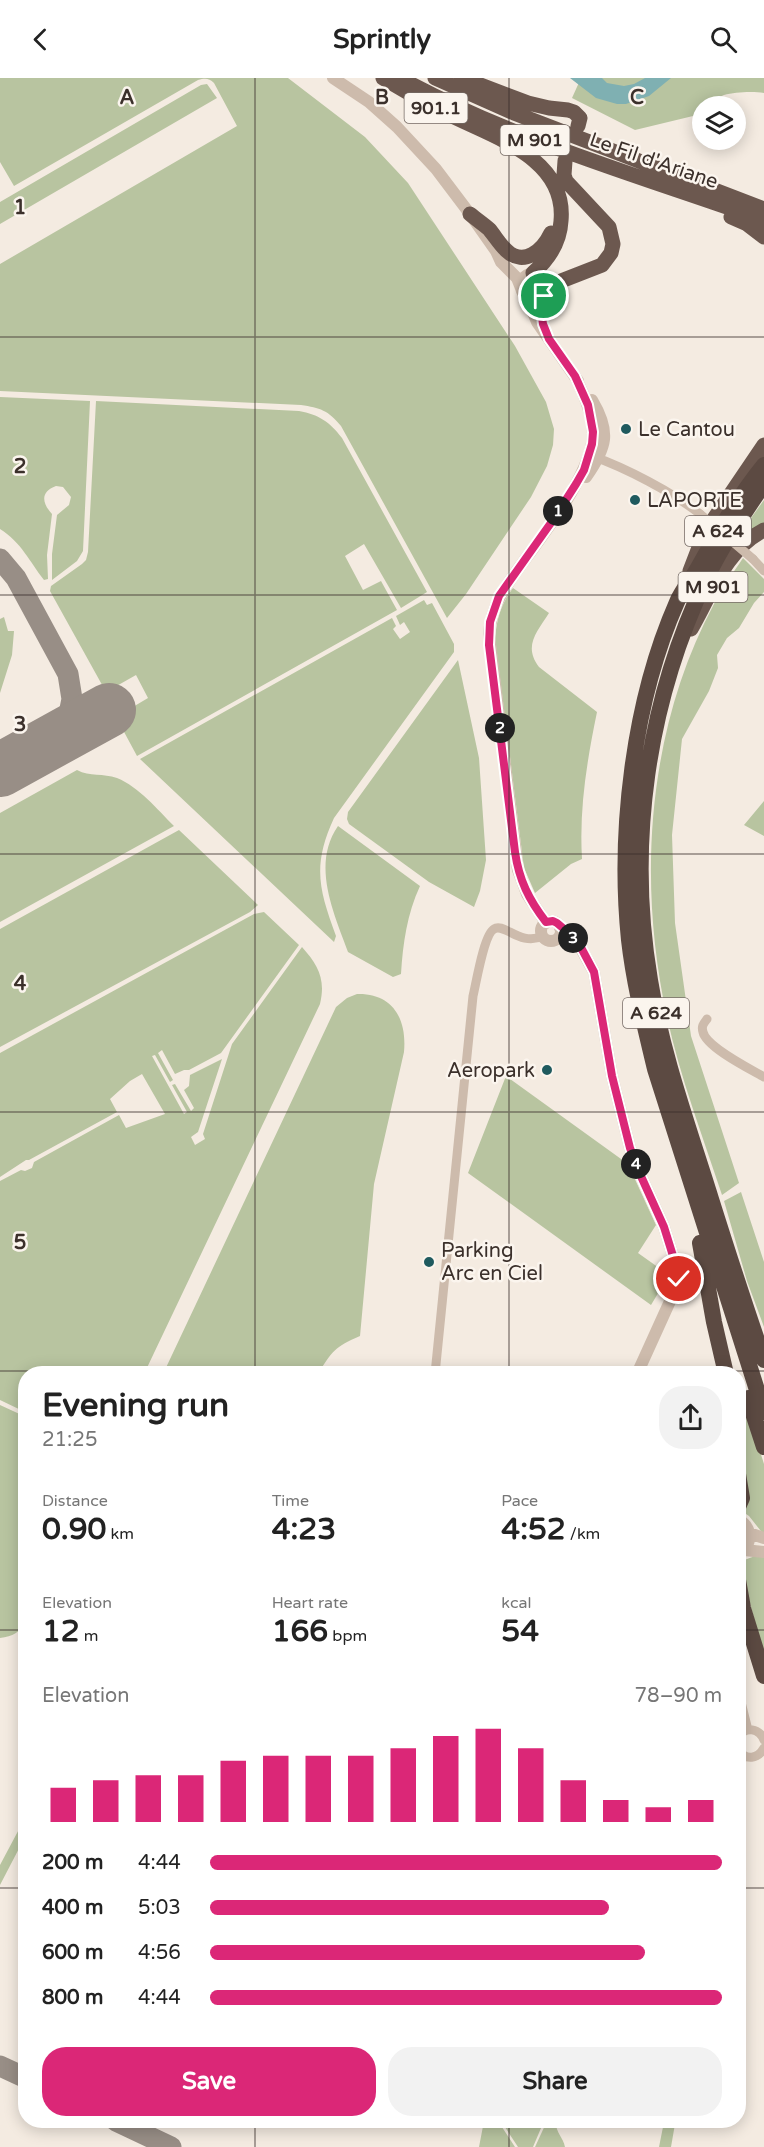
<!DOCTYPE html>
<meta charset="utf-8">
<style>
body{margin:0;font-family:"Varela Round",sans-serif;background:#f2f2f2;color:#222;height:100vh;display:flex;flex-direction:column;font-size:22px;white-space:nowrap}
*{box-sizing:border-box;margin:0}
p{font-size:20px;color:#767676}
.icon{flex:none;width:33px;height:33px;fill:none;stroke:currentColor;stroke-width:2;stroke-linecap:round;stroke-linejoin:round}
.map{position:relative;flex:1;overflow:hidden}
.drawer{position:absolute;left:18px;top:1288px;width:728px;height:762px;display:flex;flex-direction:column;background:#fff;border-radius:24px;box-shadow:0 3px 15px #0003}
.drawer>*{flex:none}
.tools{position:absolute;left:692px;top:18px;display:grid;gap:12px}
.tools a{display:grid;place-items:center;width:54px;height:54px;border-radius:50%;background:#fff;box-shadow:0 3px 15px #0003;font-size:30px}
.pin{position:absolute;display:grid;place-items:center;width:51px;height:51px;color:#fff;margin:-26px;border:3px solid #fff;border-radius:50%;box-shadow:0 2px 6px #0007}
.km{position:absolute;width:30px;height:30px;margin:-15px;border-radius:50%;background:#222;color:#fff;font-size:16px;line-height:30px;text-align:center}
.round{display:grid;place-items:center;flex:none;width:63px;height:63px;border-radius:24px;background:#f2f2f2}
.summary{display:flex;align-items:center;justify-content:space-between;height:102px;padding:0 24px}
h1{font-size:33px;font-weight:700;line-height:45px}
.figures{display:grid;grid-template-columns:repeat(3,1fr);gap:9px;height:102px;padding:6px 24px}
.figures div{display:grid;align-content:center}
.figures b{font-size:30px;font-weight:700}
.figures small{font-size:16px;font-weight:400}
.figures p{font-size:16px}
.chart{height:168px;padding:12px 24px}
.chart p{display:flex;justify-content:space-between}
.chart svg{width:100%;height:108px;margin-top:6px;stroke:#db2777;stroke-width:6}
.cta{display:flex;gap:12px;margin-top:auto;padding:12px 24px}
.cta a{flex:1;height:69px;border-radius:24px;background:#db2777;color:#fff;font-size:24px;font-weight:700;line-height:69px;text-align:center}
.cta a+a{background:#f2f2f2;color:#222}
ul{padding:0 24px;list-style:none;font-size:20px}
li{display:grid;grid-template-columns:96px 72px 1fr;align-items:center;height:45px}
li i{height:15px;border-radius:8px;background:#db2777}
header{display:flex;justify-content:space-between;align-items:center;height:78px;padding:0 24px;background:#fff;font-size:27px;font-weight:700}
.map>svg:first-child{display:block}
</style>
<header><svg class="icon" aria-label="back" viewBox="0 0 24 24"><path d="M15 5l-7 7 7 7"/></svg>Sprintly<svg class="icon" aria-label="search" viewBox="0 0 24 24"><circle cx="10" cy="10" r="6"/><path d="M15 15l6 6"/></svg></header>
<div class="map">
<svg width="764" height="2069" viewBox="0 0 764 2069">
<rect width="100%" height="100%" fill="#f4ebe1"/>
<path fill="#b8c4a0" d="M0 0H288L365 59 408 105 515 268 546 324 554 351 553 367 547 388 531 419 466 516 447 540 341 348C328 332 320 330 301 327L0 313V186L237 48 214 5C209 0 205 0 198 2L14 108 0 84Z
M581 0H764V15C753 13 735 14 724 17 716 20 711 28 702 28V32L693 38 635 52 572 20Z
M207 6 217 20 0 146V124L201 7Z
M0 319 90 323 83 473 77 483 52 502V476L57 437 69 427 71 419 63 409 56 408C40 414 42 425 52 436L47 477 48 501 44 502C30 484 21 464 0 451Z
M96 323 299 333C319 337 329 343 342 360L427 514 401 530 364 466 345 478 363 512 381 503 397 532 137 678 116 639 148 620 136 597 106 614 50 513 51 508 82 486 86 482 88 474Z
M764 422V448L740 461 738 458Z
M743 480 764 501V514L754 525 739 550 727 560 717 577 718 590 709 613 682 661 672 757 675 845 691 958 739 1105 722 1117C703 1059 680 999 667 939 637 803 647 651 714 526 722 510 733 495 743 480Z
M513 510 549 535C537 554 523 568 539 589L597 634C587 683 579 730 582 781L571 786 535 815 524 790 495 560C497 540 501 526 513 510Z
M424 522 427 527 432 525 454 566V574L334 740C312 788 319 811 336 858L334 864 140 681 392 540 396 548 393 551 400 561 410 554 404 544 400 547 396 538Z
M4 539 8 553H14L12 577 0 615V541Z
M458 582 479 680 486 782 480 813 474 829 429 804 349 746 347 741 348 734Z
M77 692C90 699 103 695 117 700 139 709 157 731 174 748L0 844V735Z
M764 723V758L744 747Z
M338 748 420 808C407 836 403 865 401 896L393 899 348 874C334 835 311 787 338 748Z
M179 752 258 827 250 834 0 969V851Z
M264 834 299 867 221 975 189 992H184L175 996 162 972 158 975 173 1002 170 1004 155 977 152 978 184 1036 187 1034 172 1007 175 1006 191 1033 194 1030 184 1012 189 1008 190 997 222 981 198 1054 191 1059 195 1067 205 1061 203 1056 232 966 302 869C318 887 326 901 320 926L144 1296H26L25 1334 0 1322V1103L21 1092 25 1093 32 1090 34 1084 119 1037 126 1050 165 1036 142 996 130 1003 110 1021 117 1034 29 1082H26L0 1099V975L254 836Z
M357 916C393 915 407 941 404 974L374 1106 360 1258C335 1269 332 1273 318 1296H163L336 929 347 920Z
M506 998 628 1086 656 1147 638 1175 669 1197 651 1227 468 1095Z
M741 1114 764 1184V1249L747 1203 724 1123Z
M738 1304 764 1386V1457L749 1438 743 1434 747 1415 738 1373Z
M0 1327 26 1339 25 1543C20 1555 13 1558 0 1560Z
M755 1478 764 1479V1578L739 1484Z
M25 1740V1759L0 1807V1787Z
M484 2043H498L515 2069H479Z
M501 2043H544L533 2069H518Z
M547 2043H556C555 2054 563 2059 565 2069H535Z
M664 2044 675 2046 671 2069H659Z"/>
<path fill="#7fb0b2" d="M570 0H602L607 5 624 8 634 6 645 0H671L649 18 626 26H617L596 20Z"/>
<g fill="none" stroke-linecap="round" stroke-linejoin="round">
<path stroke="#988e86" stroke-width="21" d="M0 481 16 500 68 596 72 621 65 656
M0 1988 26 2000
M116 2043 171 2069"/>
<path stroke="#988e86" stroke-width="54" d="M0 692 109 632"/>
<path stroke="#cdbbac" stroke-width="9" d="M592 378C626 390 672 414 700 436
M753 481 764 493
M707 941C704 945 701 948 703 954 706 969 750 991 764 999
M435 1296 473 918C476 906 484 856 494 851 504 844 520 869 543 858
M738 1612 748 1652
M738 1659C746 1648 759 1650 764 1662
M738 1672C746 1683 758 1681 764 1670"/>
<path stroke="#cdbbac" stroke-width="12" d="M333 0 369 24 397 49 436 91 470 136 496 173 501 184 517 200 521 210
M521 208a13 13 0 1 1 26 0a13 13 0 1 1-26 0Z
M526 218 537 244 578 303
M586 399C607 369 611 354 592 322
M541 853a10 10 0 1 1 20 0a10 10 0 1 1-20 0Z
M546 845 527 816 518 792 489 556C491 528 505 509 521 487 544 455 593 394 593 355 592 334 584 317 575 298
M560 850 577 863 594 894 612 998 630 1070 640 1096 664 1149 678 1194 676 1210 637 1296
M738 1441C753 1450 753 1467 738 1476
M749 1455 764 1460
M744 1472 764 1474"/>
<path stroke="#6c584f" stroke-width="15" d="M383 0 407 14
M400 0C515 63 641 98 764 142
M435 0 514 35 764 131
M462 0 528 25 549 30 568 32 574 34 580 40 578 48
M444 34C489 58 567 78 561 143 560 163 549 181 533 195
M470 136C476 141 483 146 489 151 495 158 500 167 507 173 524 189 543 172 551 155
M731 139 747 146 764 159
M546 215 561 203 602 187 611 175 613 166 609 149 566 103 564 97 565 83
M690 493 705 454 764 367
M691 551C712 515 725 472 764 452"/>
<path stroke="#5c4a42" stroke-width="16" d="M764 387C738 419 718 454 698 490 692 501 682 512 677 524 633 624 618 754 629 862 634 906 645 949 655 991L764 1334
M764 406C743 436 722 467 706 501 647 625 627 766 650 902 661 970 684 1036 705 1102 724 1162 743 1223 764 1282
M700 1165 714 1244 726 1296
M748 1320 764 1369
M738 1396 742 1420 738 1429
M738 1502 743 1530 764 1598"/>
<path stroke="#cdbbac" stroke-width="9" d="M700 436 753 481"/>
</g>
<g fill="none" stroke-linecap="round" stroke-linejoin="round">
<defs>
<path id="route" d="M544 218 541 232 543 246 549 261 575 298 588 327 593 354 592 366 584 392 576 406 553 442 499 518 490 544 489 567 515 774C519 802 529 822 546 844L553 843 557 845 577 862 594 894 612 998 630 1070 640 1096 664 1149 678 1194 679 1201"/>
</defs>
<use href="#route" stroke="#fff" stroke-width="12"/>
<use href="#route" stroke="#db2777" stroke-width="8"/>
</g>
<path fill="none" stroke="#3b302b" stroke-width="1.5" stroke-opacity="0.55" d="M255 0V1296M509 0V1296M0 259H764M0 517H764M0 776H764M0 1034H764M0 1293H764M0 1552H26M738 1552H764M0 1810H26M738 1810H764M255 2043V2069M509 2043V2069"/>
<g fill="#1f5a5e" stroke="#fbf5ee" stroke-width="2">
<circle cx="626" cy="351" r="6"/>
<circle cx="635" cy="422" r="6"/>
<circle cx="547" cy="992" r="6"/>
<circle cx="429" cy="1184" r="6"/>
</g>
<g text-anchor="middle" stroke-width="5" stroke-linejoin="round" paint-order="stroke">
<g fill="#fbf5ee" stroke="#756b66" stroke-width="1.5">
<rect x="404.5" y="15" width="63" height="30" rx="4.5"/>
<rect x="500.5" y="47" width="69" height="30" rx="4.5"/>
<rect x="685" y="438" width="66" height="30" rx="4.5"/>
<rect x="678.5" y="494" width="69" height="30" rx="4.5"/>
<rect x="623" y="920" width="66" height="30" rx="4.5"/>
</g>
<g font-size="18" font-weight="bold" fill="#3b302b">
<text x="436" y="36">901.1</text>
<text x="535" y="68">M 901</text>
<text x="718" y="459">A 624</text>
<text x="713" y="515">M 901</text>
<text x="656" y="941">A 624</text>
</g>
<g font-size="20" fill="#3b302b" stroke="#fbf5ee">
<text transform="translate(654 82) rotate(19)" y="7">Le Fil d'Ariane</text>
</g>
<g font-size="20" fill="#3b302b" stroke="#fbf5ee" text-anchor="start">
<text x="638" y="358">Le Cantou</text>
<text x="647" y="429">LAPORTE</text>
<text x="535" y="999" text-anchor="end">Aeropark</text>
<text x="441" y="1179">Parking<tspan x="441" dy="23">Arc en Ciel</tspan></text>
</g>
</g>
<g font-size="20" text-anchor="middle" font-weight="bold" fill="#3b302b" stroke="#fbf5ee" stroke-width="5" stroke-linejoin="round" paint-order="stroke">
<text x="127" y="26">A</text>
<text x="382" y="26">B</text>
<text x="637" y="26">C</text>
<text x="20" y="136">1</text>
<text x="20" y="395">2</text>
<text x="20" y="653">3</text>
<text x="20" y="912">4</text>
<text x="20" y="1171">5</text>
</g>
</svg>
<div class="tools">
<a><svg class="icon" aria-label="layers" viewBox="0 0 24 24"><path d="M12 4l9 5-9 5-9-5zM3 14l9 5 9-5"/></svg></a>
</div>
<div class="pin" style="left:544px;top:218px;background:#1e9e55"><svg class="icon" aria-label="arrive" viewBox="0 0 24 24"><path d="M6 21V4h12l-3 4 3 4H6"/></svg></div>
<div class="pin" style="left:679px;top:1201px;background:#d93025"><svg class="icon" aria-label="check" viewBox="0 0 24 24"><path d="M5 12l5 5 9-10"/></svg></div>
<b class="km" style="left:558px;top:433px">1</b>
<b class="km" style="left:500px;top:650px">2</b>
<b class="km" style="left:573px;top:860px">3</b>
<b class="km" style="left:636px;top:1086px">4</b>
<section class="drawer">
<div class="summary"><div><h1>Evening run</h1><p>21:25</p></div><a class="round"><svg class="icon" aria-label="share" viewBox="0 0 24 24"><path d="M12 15V3M7 8l5-5 5 5M5 13v7h14v-7"/></svg></a></div>
<div class="figures">
<div><p>Distance</p><b>0.90<small> km</small></b></div>
<div><p>Time</p><b>4:23</b></div>
<div><p>Pace</p><b>4:52<small> /km</small></b></div>
</div>
<div class="figures">
<div><p>Elevation</p><b>12<small> m</small></b></div>
<div><p>Heart rate</p><b>166<small> bpm</small></b></div>
<div><p>kcal</p><b>54</b></div>
</div>
<div class="chart"><p><span>Elevation</span>78–90 m</p>
<svg viewBox="0 0 160 44" preserveAspectRatio="none"><path d="M5 44V30M15 44V27M25 44V25M35 44V25M45 44V19M55 44V17M65 44V17M75 44V17M85 44V14M95 44V9M105 44V6M115 44V14M125 44V27M135 44V35M145 44V38M155 44V35"/></svg>
</div>
<ul>
<li><b>200 m</b>4:44<i style="width:100%"></i></li>
<li><b>400 m</b>5:03<i style="width:78%"></i></li>
<li><b>600 m</b>4:56<i style="width:85%"></i></li>
<li><b>800 m</b>4:44<i style="width:100%"></i></li>
</ul>
<div class="cta"><a>Save</a><a>Share</a></div>
</section>
</div>
